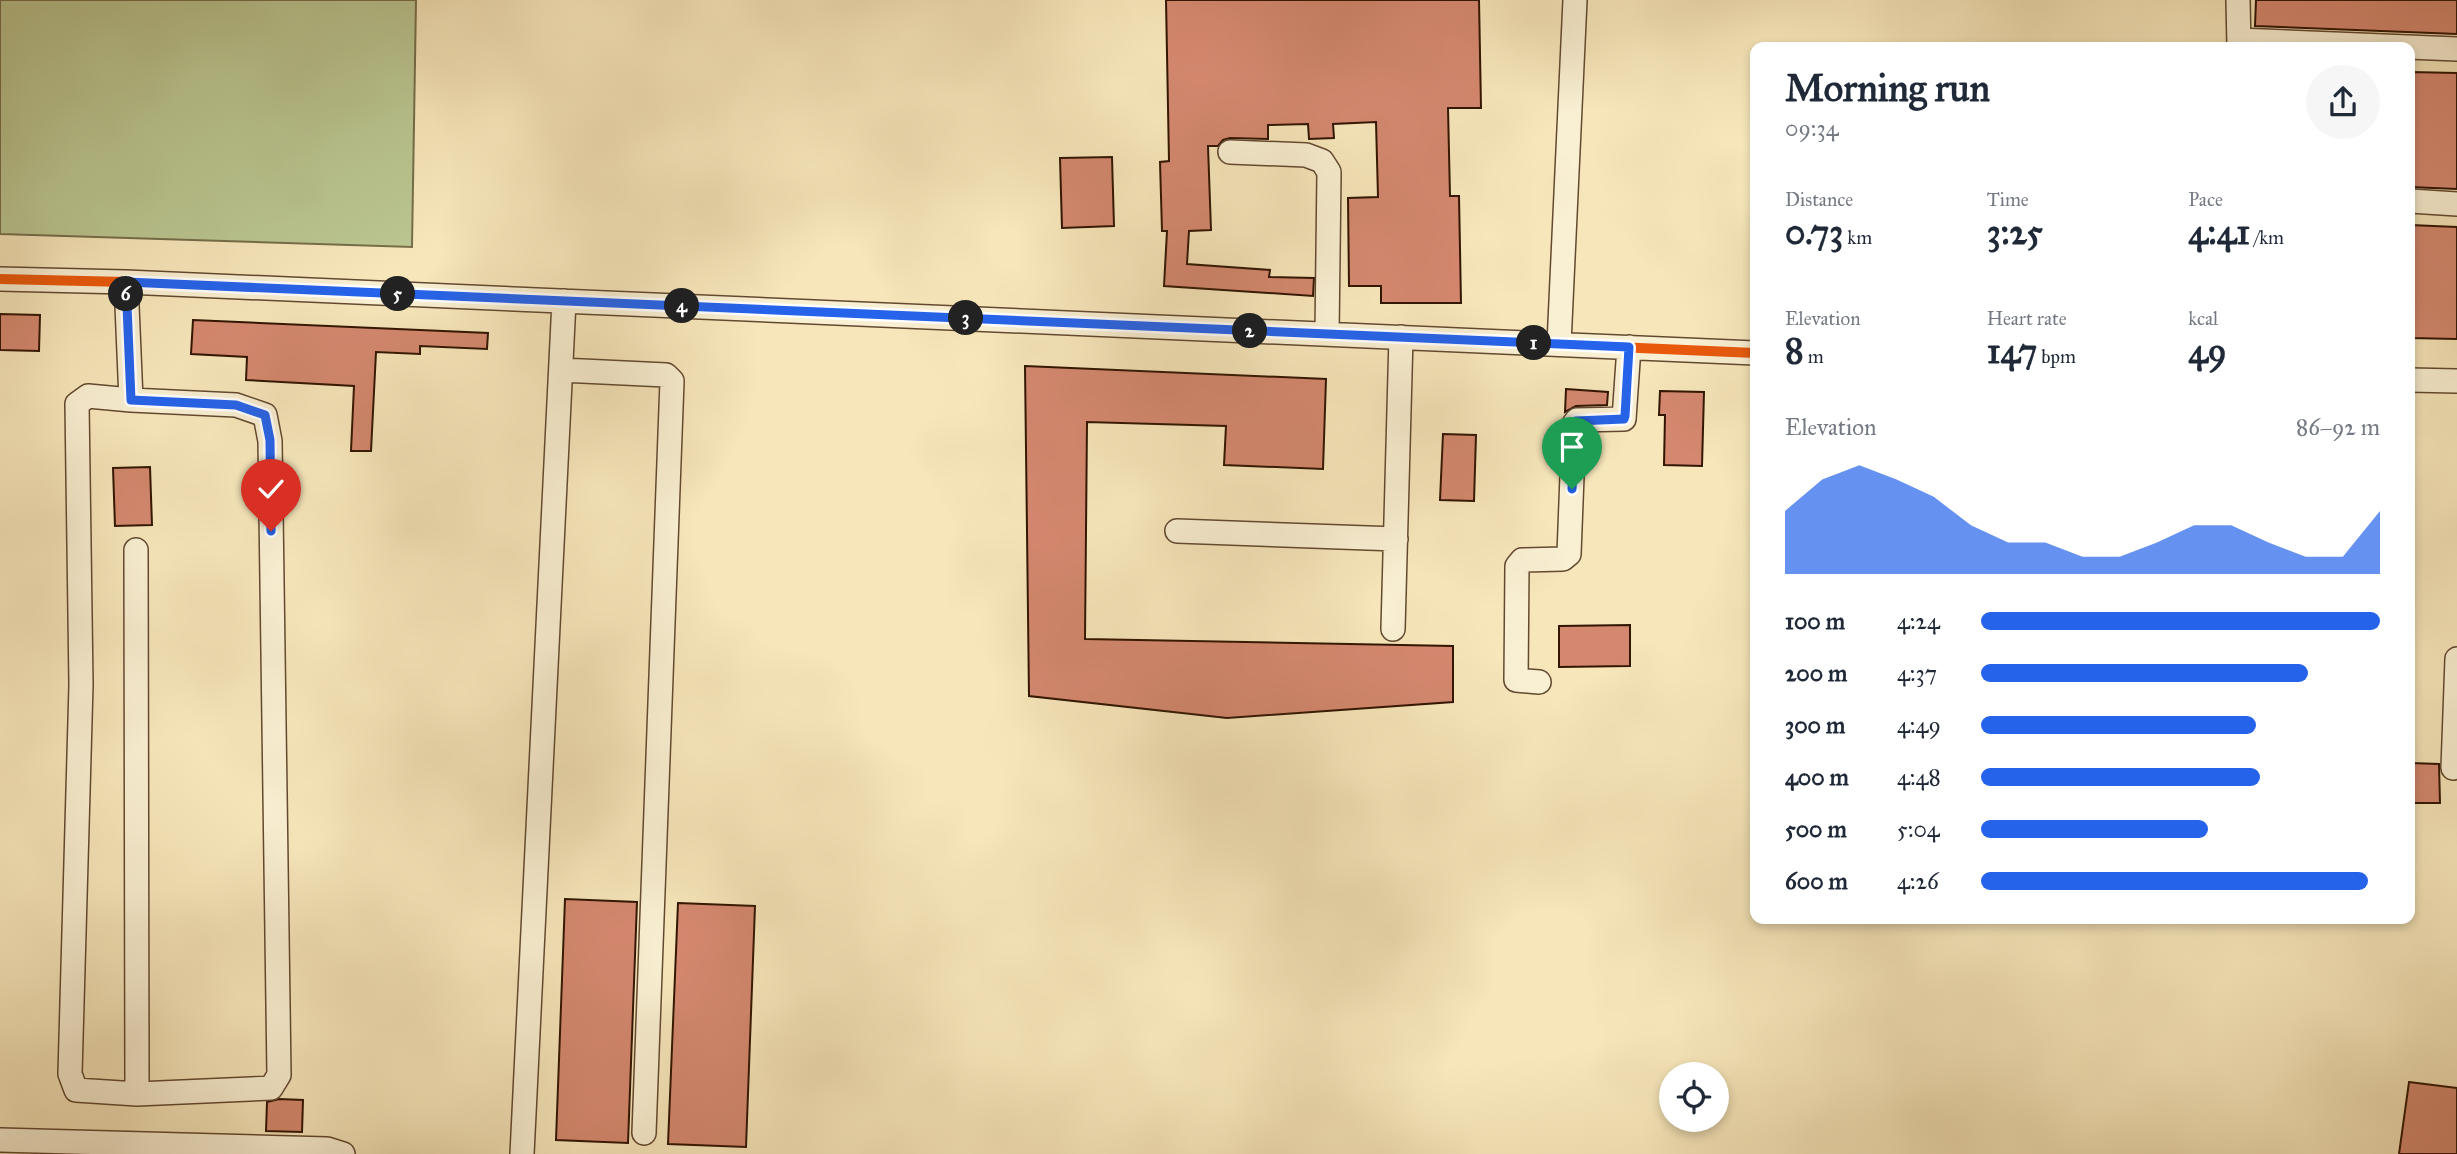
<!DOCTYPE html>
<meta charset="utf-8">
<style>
body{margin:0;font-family:"IM FELL Great Primer",serif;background:#f6f6f7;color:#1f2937;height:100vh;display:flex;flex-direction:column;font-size:26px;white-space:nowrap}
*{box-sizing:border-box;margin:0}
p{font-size:23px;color:#747a83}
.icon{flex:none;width:38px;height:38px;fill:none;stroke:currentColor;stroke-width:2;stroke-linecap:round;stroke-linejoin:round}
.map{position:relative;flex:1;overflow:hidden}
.panel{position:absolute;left:1750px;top:42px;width:665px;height:882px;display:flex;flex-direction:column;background:#fff;border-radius:14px;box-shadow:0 4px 10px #0003}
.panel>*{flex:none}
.buttons{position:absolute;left:1659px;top:1062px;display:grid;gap:14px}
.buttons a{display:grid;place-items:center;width:70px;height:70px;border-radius:50%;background:#fff;box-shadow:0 4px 10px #0003;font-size:35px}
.pin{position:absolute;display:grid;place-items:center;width:60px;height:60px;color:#fff;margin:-72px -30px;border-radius:50% 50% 50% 0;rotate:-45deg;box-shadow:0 0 7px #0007}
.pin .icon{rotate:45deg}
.km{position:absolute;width:35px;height:35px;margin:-18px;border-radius:50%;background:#222;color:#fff;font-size:19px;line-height:35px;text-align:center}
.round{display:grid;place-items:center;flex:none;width:74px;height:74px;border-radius:37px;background:#f6f6f7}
.headline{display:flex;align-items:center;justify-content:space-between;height:119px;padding:0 35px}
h1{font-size:38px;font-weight:700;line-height:52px}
.figures{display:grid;grid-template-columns:repeat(3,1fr);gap:10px;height:119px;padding:7px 35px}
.figures div{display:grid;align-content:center}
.figures b{font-size:35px;font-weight:700}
.figures small{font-size:19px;font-weight:400}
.figures p{font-size:19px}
.chart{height:196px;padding:14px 35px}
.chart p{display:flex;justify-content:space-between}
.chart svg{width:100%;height:126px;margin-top:7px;fill:#2563eb;opacity:.7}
ul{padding:0 35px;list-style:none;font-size:23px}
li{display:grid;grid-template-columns:112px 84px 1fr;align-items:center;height:52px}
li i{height:18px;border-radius:9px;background:#2563eb}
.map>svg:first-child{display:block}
</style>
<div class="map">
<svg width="2457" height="1154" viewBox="0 0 2457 1154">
<rect width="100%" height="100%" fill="#f6e6ba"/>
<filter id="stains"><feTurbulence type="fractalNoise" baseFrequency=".00286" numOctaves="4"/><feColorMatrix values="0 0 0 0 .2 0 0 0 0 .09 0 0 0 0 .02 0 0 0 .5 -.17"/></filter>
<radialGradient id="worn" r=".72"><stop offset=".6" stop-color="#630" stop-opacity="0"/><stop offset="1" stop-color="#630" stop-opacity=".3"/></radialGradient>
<path fill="#bac691" stroke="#766e4a" stroke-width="2" d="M0 0H416L412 247 0 234Z"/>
<path fill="#d4886f" stroke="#321502" stroke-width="2" d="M1166 0H1479L1481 108H1448L1450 196H1459L1461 303H1381V286H1349L1348 198 1378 197 1376 122 1333 124 1334 138 1309 139 1308 124 1268 125V139L1230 138 1223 140 1218 146H1208L1211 230 1189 231 1187 264 1270 270 1269 277 1314 278 1313 296 1164 286 1167 231H1162L1160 162 1169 161Z
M2256 0H2457V34L2255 26Z
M2410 72 2457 73V189L2410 187Z
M1112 157 1114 226 1062 228 1060 158Z
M2410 225 2457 227V339L2410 338Z
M0 314 40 315 39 351 0 350Z
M193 320 488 333 487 349 420 346V354L376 352 371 451H351L354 386 246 380 247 357 191 354Z
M1025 366 1326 379 1323 469 1224 465 1226 426 1087 422 1085 639 1453 646V702L1227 718 1029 696Z
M1566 389 1608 392 1607 405 1576 406 1565 412Z
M1660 391 1704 392 1702 466 1664 465 1665 415H1659Z
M1443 434 1476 435 1474 501 1440 500Z
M150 467 152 525 115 526 113 468Z
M1630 625V666L1559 667V626Z
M2410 763 2439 764 2440 803H2410Z
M565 899 637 902 628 1143 556 1140Z
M678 903 755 906 746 1147 668 1144Z
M2409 1082 2457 1088V1154H2399Z
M279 1099 303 1100 302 1132 266 1131 267 1102Z"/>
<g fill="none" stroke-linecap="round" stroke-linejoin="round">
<defs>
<path id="minor" d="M2238 0 2239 47
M2239 40 2457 49
M1230 152 1306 155 1322 161 1329 172 1327 334
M2410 201 2457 204
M0 279 126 282 1755 353
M126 282 131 400 88 396 77 404 81 685 70 1074 76 1090 137 1094 271 1088 279 1075 270 441 265 415 236 405 131 400
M1559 344 1575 0
M561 370 666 375 672 381 644 1133
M2410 380 2457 381
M1177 531 1396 539
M136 550 137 1094
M1393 629 1401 337
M1539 682 1516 680 1517 566 1522 560 1563 559 1569 554 1574 424 1577 420 1624 419 1629 347
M2453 768 2457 659
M0 1140 327 1149 343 1154
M522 1154 564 301"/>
</defs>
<use href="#minor" stroke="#634930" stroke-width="26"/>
<use href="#minor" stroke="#f9efd2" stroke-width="23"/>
<defs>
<path id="cycleway" d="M0 279 126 282 1755 353"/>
</defs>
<use href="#cycleway" stroke="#f9efd2" stroke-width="15"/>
<use href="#cycleway" stroke="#e8590c" stroke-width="10"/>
</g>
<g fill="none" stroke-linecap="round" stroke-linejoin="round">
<defs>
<path id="route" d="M271 531 270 440 265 415 236 405 131 400 126 282 1629 347 1625 416 1624 419 1576 421 1572 489"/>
</defs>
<use href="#route" stroke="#fff" stroke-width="14"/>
<use href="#route" stroke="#2563eb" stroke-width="9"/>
</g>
<rect width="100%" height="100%" filter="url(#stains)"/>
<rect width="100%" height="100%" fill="url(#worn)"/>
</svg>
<div class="buttons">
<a><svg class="icon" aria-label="locate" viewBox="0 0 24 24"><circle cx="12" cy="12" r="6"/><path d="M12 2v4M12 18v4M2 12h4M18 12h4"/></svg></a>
</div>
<div class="pin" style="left:1572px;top:489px;background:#1e9e55"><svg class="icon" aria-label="arrive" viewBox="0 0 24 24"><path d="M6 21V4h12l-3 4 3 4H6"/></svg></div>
<div class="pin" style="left:271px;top:531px;background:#d93025"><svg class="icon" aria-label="check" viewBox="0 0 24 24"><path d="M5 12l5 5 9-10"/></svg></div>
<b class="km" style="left:1534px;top:343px">1</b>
<b class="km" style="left:1250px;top:331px">2</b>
<b class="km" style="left:966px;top:318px">3</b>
<b class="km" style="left:682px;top:306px">4</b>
<b class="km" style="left:398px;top:294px">5</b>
<b class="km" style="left:126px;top:294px">6</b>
<section class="panel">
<div class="headline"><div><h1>Morning run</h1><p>09:34</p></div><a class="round"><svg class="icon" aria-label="share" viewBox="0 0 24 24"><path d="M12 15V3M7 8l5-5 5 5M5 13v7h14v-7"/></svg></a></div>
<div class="figures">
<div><p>Distance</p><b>0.73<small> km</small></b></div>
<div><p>Time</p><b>3:25</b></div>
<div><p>Pace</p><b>4:41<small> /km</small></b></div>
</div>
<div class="figures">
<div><p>Elevation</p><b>8<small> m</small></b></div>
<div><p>Heart rate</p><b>147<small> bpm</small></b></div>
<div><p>kcal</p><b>49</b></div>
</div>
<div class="chart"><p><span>Elevation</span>86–92 m</p>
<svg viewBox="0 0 160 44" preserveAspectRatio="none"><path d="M0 44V22L10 11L20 6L30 11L40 17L50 27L60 33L70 33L80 38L90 38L100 33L110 27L120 27L130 33L140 38L150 38L160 22V44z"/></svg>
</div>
<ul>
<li><b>100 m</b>4:24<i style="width:100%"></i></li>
<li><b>200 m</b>4:37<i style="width:82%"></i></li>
<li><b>300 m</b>4:49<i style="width:69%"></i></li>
<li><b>400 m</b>4:48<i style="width:70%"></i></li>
<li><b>500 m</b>5:04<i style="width:57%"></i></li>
<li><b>600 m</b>4:26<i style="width:97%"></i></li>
</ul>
</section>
</div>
